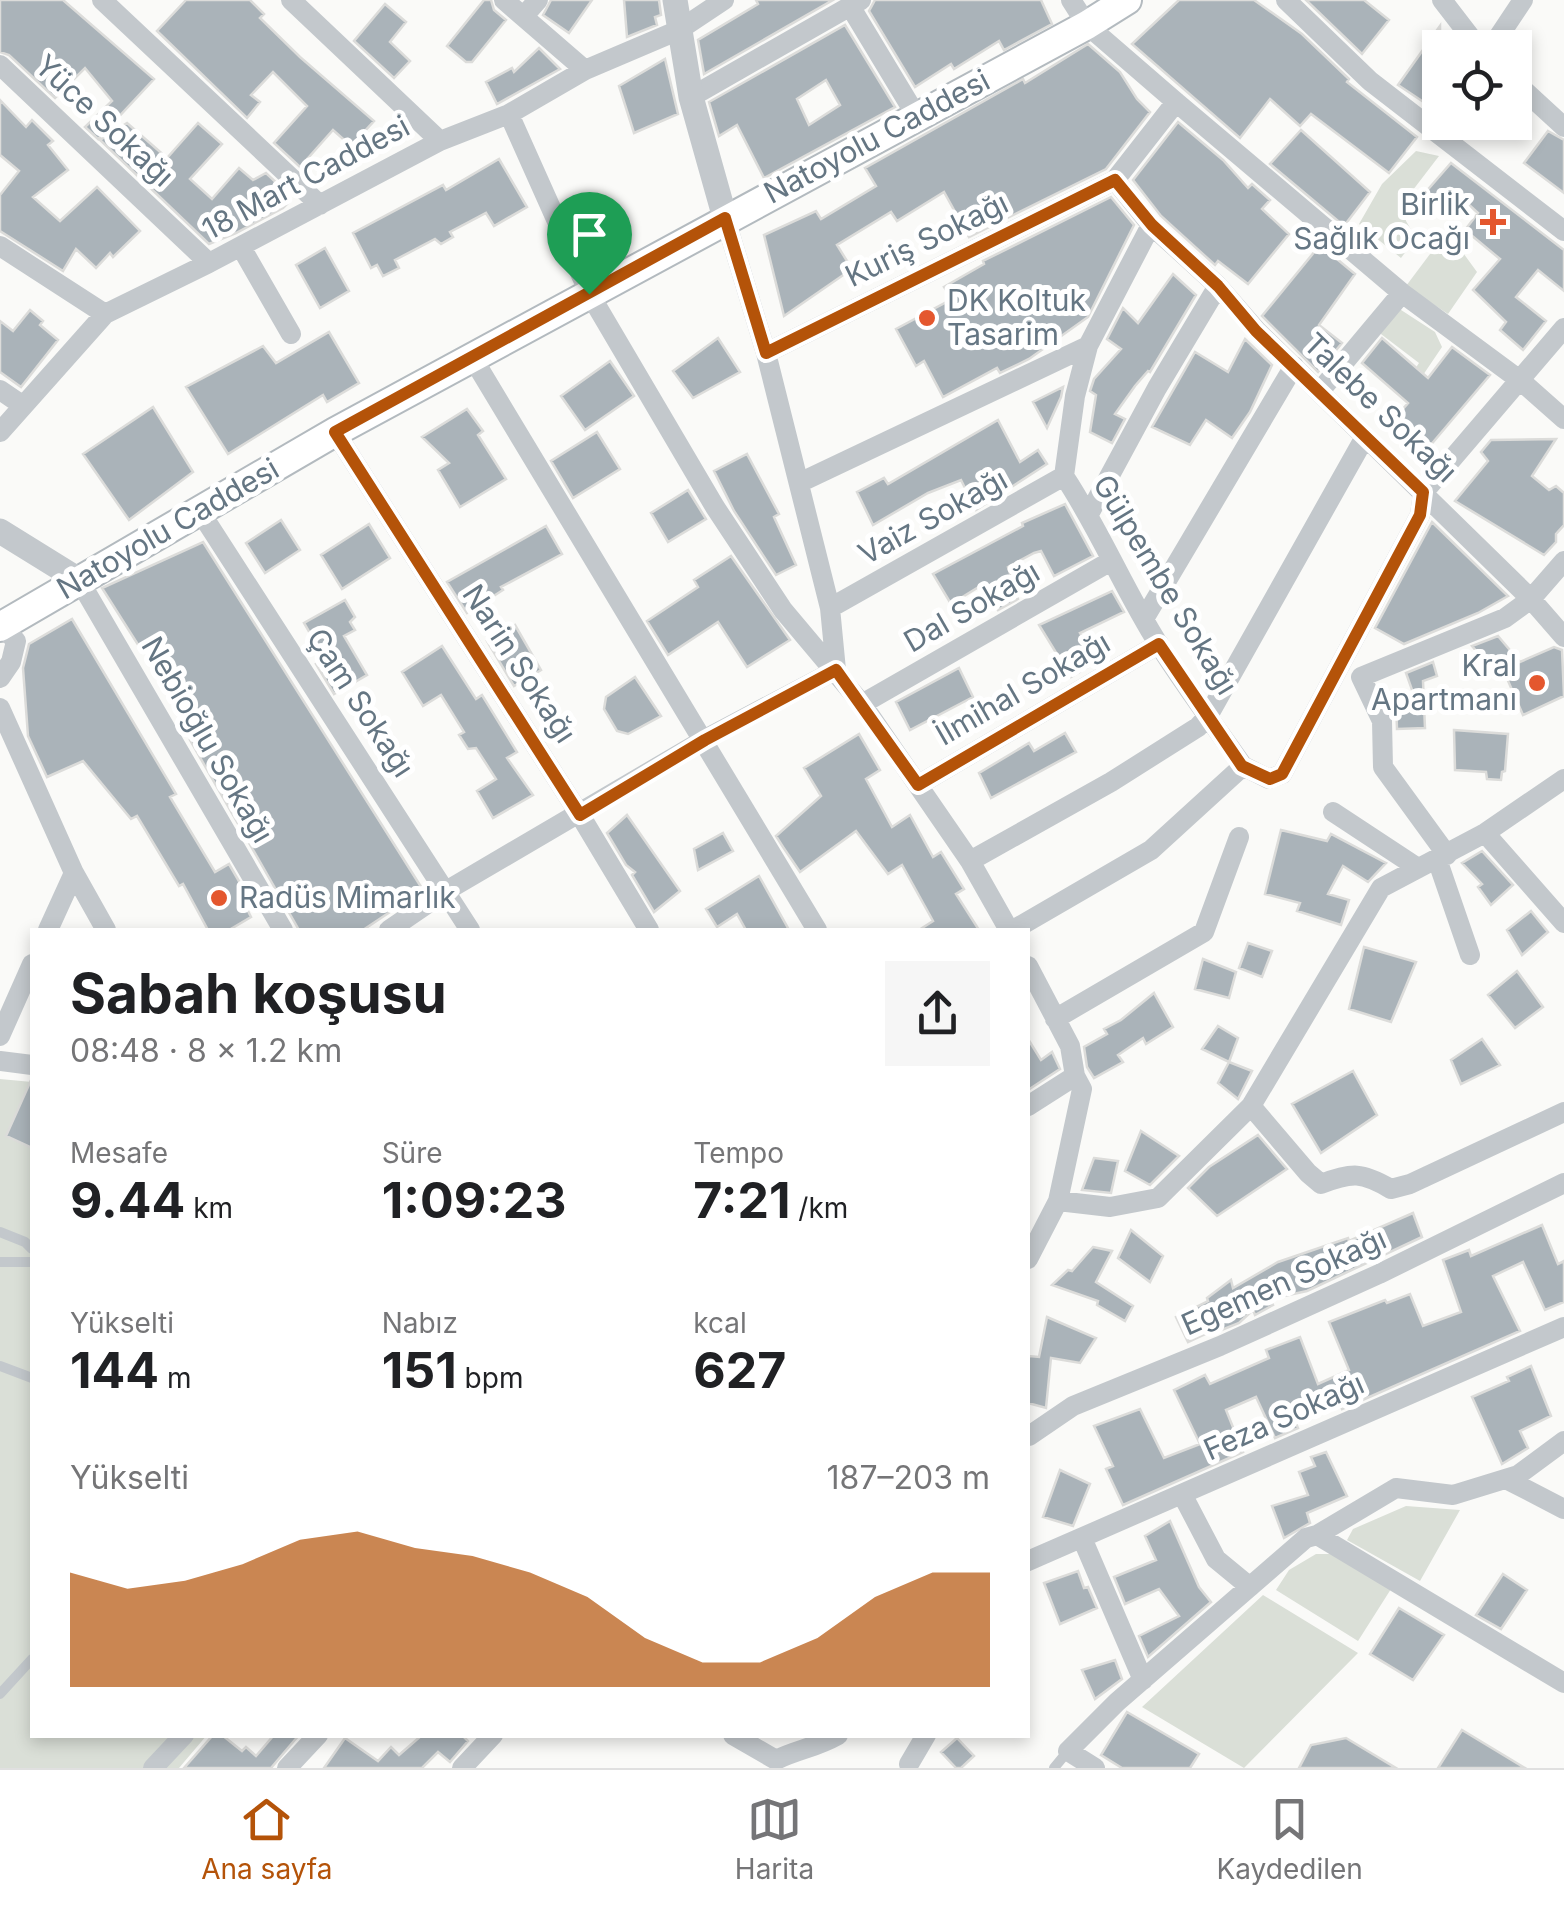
<!DOCTYPE html>
<html lang="tr">
<meta charset="utf-8">
<style>
body{margin:0;font-family:Inter,sans-serif;background:#f6f6f6;color:#202124;height:100vh;display:flex;flex-direction:column;font-size:38px;white-space:nowrap}
*{box-sizing:border-box;margin:0}
p{font-size:32px;color:#757577}
.icon{flex:none;width:55px;height:55px;fill:none;stroke:currentColor;stroke-width:2;stroke-linecap:round;stroke-linejoin:round}
.map{position:relative;flex:1;overflow:hidden}
.drawer{position:absolute;left:30px;top:928px;width:1000px;height:810px;display:flex;flex-direction:column;background:#fff;border-radius:0px;box-shadow:0 5px 15px #0003}
.drawer>*{flex:none}
.fabs{position:absolute;left:1422px;top:30px;display:grid;gap:20px}
.fabs a{display:grid;place-items:center;width:110px;height:110px;border-radius:0px;background:#fff;box-shadow:0 5px 15px #0003;font-size:50px}
.pin{position:absolute;display:grid;place-items:center;width:85px;height:85px;color:#fff;margin:-102px -42px;border-radius:50% 50% 50% 0;rotate:-45deg;box-shadow:0 0 10px #0007}
.pin .icon{rotate:45deg}
.round{display:grid;place-items:center;flex:none;width:105px;height:105px;border-radius:0px;background:#f6f6f6}
.headline{display:flex;align-items:center;justify-content:space-between;height:170px;padding:0 40px}
h1{font-size:55px;font-weight:700;line-height:75px}
.metrics{display:grid;grid-template-columns:repeat(3,1fr);gap:15px;height:170px;padding:10px 40px}
.metrics div{display:grid;align-content:center}
.metrics b{font-size:50px;font-weight:700}
.metrics small{font-size:28px;font-weight:400}
.metrics p{font-size:28px}
.chart{height:280px;padding:20px 40px}
.chart p{display:flex;justify-content:space-between}
.chart svg{width:100%;height:180px;margin-top:10px;fill:#b45309;opacity:.7}
.tabs{display:flex;justify-content:space-around;align-items:center;height:140px;border-top:2px solid #e0e0e0;background:#fff;font-size:28px;color:#757577}
.tabs a{display:grid;justify-items:center;gap:5px}
.tabs .selected{color:#b45309}
.map>svg:first-child{display:block}
</style>
<div class="map">
<svg width="1564" height="1768" viewBox="0 0 1564 1768">
<rect width="100%" height="100%" fill="#fafaf8"/>
<path fill="#dadfd7" d="M1416 151 1439 156 1403 203 1406 221 1416 238 1401 258 1359 224 1382 184Z
M1439 242 1454 250H1461L1477 272 1448 314 1406 286Z
M1398 308 1435 332 1442 347 1421 378 1413 372 1419 363 1377 331Z
M0 1079 32 1082V1735H207L179 1768H0Z
M1406 1506 1460 1510 1420 1581 1347 1540 1353 1529Z
M1316 1554H1333L1391 1589 1358 1641 1276 1590 1289 1570Z
M1263 1595 1358 1653 1244 1768 1142 1707Z"/>
<path fill="#aab3b9" stroke="#dcdcda" stroke-width="2.5" fill-rule="evenodd" d="M0 0H63L154 79 98 139 85 127 112 101 85 68 55 98 9 55 0 52Z
M186 0H250L264 14 260 18 300 57 374 121 351 146 333 130 300 167 274 143 307 106 273 72 251 95 260 102 247 118 157 31Z
M484 0H491L494 10 506 20 472 62H466L447 46Z
M551 0H592L569 33 543 15Z
M624 0H659L661 15 655 17 657 25 627 37Z
M756 0H833L704 74 698 40 758 4Z
M875 0H1041L1052 24 1004 50 999 41 954 69 951 64 915 87 869 11Z
M1179 0H1254L1302 34 1349 79 1347 82 1417 137 1389 173 1311 114 1300 126 1270 99 1240 138 1132 44Z
M1306 0H1364L1389 20 1362 54Z
M385 4 406 22 390 42 410 61 394 78 354 41Z
M845 25 895 107 764 178 737 125 719 136 709 102ZM826 80 840 105 809 125 797 99Z
M1440 26V113L1398 85Z
M1088 44 1120 72 1137 99 1150 112 1106 169 969 237 944 192 897 221 891 212 837 245 852 269 784 316 764 235 816 211 821 219 876 186 865 168 1023 79 1025 83Z
M539 48 560 69 497 104 486 82 512 68 514 72Z
M665 59 678 114 634 133 619 86Z
M0 100 26 127 32 120 53 141 48 145 68 170 33 197 60 221 97 187 140 231 113 257 110 253 96 268 76 249 63 271 0 231V195L19 171 0 155Z
M1178 122 1223 160 1248 188 1252 184 1270 200 1262 209 1289 234 1248 284 1218 261 1215 265 1161 216 1133 180Z
M127 123 167 158 198 123 222 144 190 179 212 199 239 168 253 180 266 173 282 188 278 192 289 202 283 208 236 233 209 244 100 140Z
M1301 130 1370 192 1344 226 1270 164Z
M1548 131 1564 140V193L1524 163Z
M499 159 527 207 494 226 486 213 450 232 453 237 441 244 435 239 395 260 399 268 383 276 377 265 371 268 353 233 443 185 446 190Z
M1451 163 1564 250V291L1538 270 1516 297 1546 321 1523 350 1500 330 1506 322 1473 290 1500 259 1465 230 1478 213 1456 193 1442 209 1424 194Z
M1111 197 1134 225 1088 317 1029 359 1000 373 997 368 943 397 924 361 916 366 896 329 952 299 944 287 984 264 983 261Z
M1320 245 1355 274 1319 325 1342 343 1318 372 1262 316Z
M325 248 349 291 320 308 296 265Z
M1173 274 1196 295 1150 372 1148 371 1135 386 1115 414 1125 419 1112 443 1090 432 1096 395 1090 391 1094 379 1121 349 1107 339 1123 308 1138 323Z
M30 310 43 321 40 325 58 340 21 387 0 372V321L13 331Z
M329 332 359 383 327 402 323 395 228 454 186 387 263 346 276 363Z
M718 338 740 372 693 398 673 371Z
M1382 338 1428 378 1452 347 1490 375 1429 447 1395 418 1408 403 1362 363Z
M1245 339 1272 365 1250 412 1232 438 1206 420 1190 445 1152 427 1195 352 1228 372Z
M610 361 634 396 585 430 561 396Z
M1063 387 1061 397 1047 428 1033 402Z
M153 407 193 472 129 520 83 454Z
M467 409 483 431 478 435 506 479 460 507 438 470 449 463 422 437Z
M998 420 1020 462 1038 450 1047 464 976 510 961 480 928 493 873 525 857 492 884 478 888 484Z
M597 432 620 469 573 498 551 461Z
M1556 439 1532 476 1549 490 1556 486 1564 493V525L1556 534V542L1544 555 1455 501 1488 461 1481 452 1491 440Z
M747 454 779 514 774 517 796 565 776 575 734 511 714 471Z
M688 490 706 519 668 542 651 513Z
M1065 504 1093 556 1054 576 1041 551 1034 553 1008 567 1018 599 998 610 982 585 951 604 933 574 1023 526 1022 523Z
M281 520 300 550 265 573 246 543Z
M1432 522 1508 596 1478 613 1404 644 1375 628Z
M369 524 390 558 342 589 321 555Z
M546 526 562 554 501 587 503 590 467 613 447 582Z
M203 542 423 890 363 930H299L190 740 201 733 149 648 142 651 102 588Z
M731 556 790 640 747 667 718 622 668 655 647 621 698 587 694 580Z
M1112 591 1124 612 1080 633 1098 661 1071 677 1039 625Z
M345 600 355 617 350 622 355 630 344 636 367 675 334 694 316 664 325 659 304 623Z
M72 619 176 794 170 797 215 872 229 864 247 895 245 905 251 917 229 930H208L183 884 179 886 137 816 131 819 83 761 47 777 28 736 23 668 29 644Z
M515 625 541 670 514 686 487 641Z
M1498 636 1520 662 1554 647 1562 650 1564 696 1523 715 1502 667 1498 676 1472 646Z
M442 646 476 699 482 695 517 752 507 758 533 795 493 818 477 791 496 779 476 748 468 749 459 735 464 732 441 695 423 706 402 672Z
M1433 662 1437 676 1423 681 1425 728 1397 729 1396 702 1416 701 1406 673Z
M959 668 973 697 910 730 896 702Z
M635 677 661 716 628 734 617 731 604 709 606 697Z
M1454 730 1508 734 1505 771 1502 772 1501 780 1487 779 1486 772 1455 770Z
M1065 733 1076 752 991 798 979 773 1029 743 1034 751Z
M859 734 880 770 866 779 892 827 910 815 933 857 941 852 964 889 956 894 979 930H919L933 921 902 865 888 874 856 831 800 872 783 847 776 836 821 796 804 768Z
M627 815 680 891 654 912 632 875 635 872 626 865 607 833Z
M1281 830 1327 841 1331 834 1386 863 1368 882 1343 866 1328 894 1349 900 1341 925 1297 911 1300 903 1265 894Z
M723 833 733 851 698 870 694 849Z
M1482 851 1513 885 1491 905 1478 887 1482 884 1462 863Z
M759 876 789 930H746L737 914 717 927 706 909Z
M1531 911 1548 932 1522 955 1507 930Z
M1248 943 1272 951 1262 977 1239 968Z
M1364 947 1416 962 1391 1022 1349 1009Z
M1203 959 1236 972 1229 998 1195 989Z
M1517 971 1543 1007 1515 1028 1488 995Z
M1154 993 1173 1027 1146 1044 1143 1038 1118 1055 1123 1062 1094 1078 1087 1067 1084 1047 1107 1034 1104 1029 1121 1020Z
M1218 1026 1238 1038 1229 1062 1202 1049Z
M1028 1039 1041 1060 1052 1052 1060 1069 1028 1090Z
M1482 1039 1500 1065 1461 1084 1451 1060Z
M1229 1062 1252 1071 1238 1099 1218 1083Z
M1353 1071 1377 1115 1321 1153 1292 1104Z
M32 1078V1148L6 1136Z
M1141 1131 1179 1156 1150 1185 1125 1171Z
M1258 1135 1287 1169 1217 1216 1188 1188 1209 1167Z
M1094 1158 1118 1161 1111 1193 1082 1190Z
M1413 1213 1422 1237 1307 1291 1270 1299 1273 1305 1255 1315 1253 1310 1239 1323 1219 1331 1218 1328 1188 1342 1176 1317 1208 1301 1207 1298 1231 1280 1233 1288 1278 1262 1348 1238 1349 1241Z
M1542 1225 1558 1264 1564 1261V1302L1545 1310 1523 1262 1493 1276 1520 1331 1342 1409 1340 1404 1295 1421 1298 1428 1275 1438 1256 1397 1226 1410 1243 1452 1123 1505 1106 1469 1113 1466 1094 1426 1140 1409 1164 1458 1200 1444 1174 1390 1205 1375 1210 1384 1269 1358 1266 1350 1300 1337 1318 1384 1349 1370 1329 1322 1385 1300 1387 1303 1410 1294 1423 1326 1461 1312 1443 1260 1469 1250 1471 1256Z
M1131 1230 1163 1256 1150 1282 1118 1258Z
M1093 1247 1112 1251 1096 1282 1133 1306 1125 1321 1097 1305 1098 1301 1052 1285 1068 1270 1072 1271Z
M1047 1317 1096 1338 1080 1363 1051 1358 1046 1408 1028 1403V1364L1029 1356 1039 1357Z
M1531 1366 1551 1416 1520 1431 1528 1448 1502 1464 1472 1397 1509 1381 1507 1377Z
M1326 1452 1347 1496 1307 1513 1310 1523 1284 1538 1272 1506 1308 1495 1299 1472 1315 1466 1311 1457Z
M1060 1470 1090 1484 1073 1526 1043 1517Z
M1170 1521 1199 1587 1211 1602 1148 1657 1139 1636 1179 1616 1159 1589 1125 1604 1114 1577 1156 1560 1145 1536Z
M1078 1571 1084 1588 1088 1587 1097 1608 1060 1624 1044 1583Z
M1503 1574 1527 1590 1501 1629 1476 1615Z
M1399 1608 1444 1635 1413 1680 1370 1654Z
M1115 1660 1122 1679 1095 1699 1082 1670Z
M1127 1712 1199 1754 1190 1768H1122L1101 1755Z
M1462 1730 1525 1768H1438Z
M213 1735H222L242 1751 246 1747 256 1756 274 1735H299L271 1768H184Z
M422 1735H462L468 1741 450 1762 438 1752 422 1768H324L345 1738 378 1761 391 1747 399 1755Z
M957 1738 974 1756 961 1768H956L941 1752Z
M1346 1738 1396 1768H1299L1311 1745Z"/>
<g fill="none" stroke-linecap="round" stroke-linejoin="round">
<defs>
<path id="secondary" d="M0 627 335 432 1087 25 1127 0"/>
</defs>
<use href="#secondary" stroke="#b3babf" stroke-width="32"/>
<path stroke="#c3c8cc" stroke-width="10" d="M0 1232 25 1242 32 1249
M0 1262H32
M0 1366 32 1378
M0 1694 32 1659
M1054 1768 1068 1751"/>
<path stroke="#c3c8cc" stroke-width="20" d="M102 0 320 205
M291 0 440 141
M504 0 585 70
M1071 0 1087 25 1176 102 1402 293 1521 381 1564 419
M1286 0 1370 81 1564 231
M1442 0 1479 48
M850 6 917 117
M524 16 538 0
M1491 48 1523 0
M0 65 209 263
M1515 82 1564 127
M691 97 861 0
M509 114 589 293 715 507 783 610 862 704 970 861 1009 930
M1151 225 1218 286 1257 331 1531 599 1564 637
M0 246 105 314
M241 247 291 334
M1088 346 1151 225 1115 180 1176 102
M766 353 1115 180
M472 357 817 930
M0 390 22 405
M1320 391 1402 293
M0 432 105 314 209 263 440 141 509 114 585 70 679 30 724 0
M335 432 580 815 649 930
M799 483 1088 346 1075 396 1064 476C1100 530 1124 590 1159 645 1185 686 1215 726 1243 766L1151 850 1013 930
M199 510 470 930
M1089 514 1157 388 1218 286
M79 580 283 930
M830 608 1064 476
M1144 619 1294 366
M0 624 16 641 11 662 0 678
M862 704 1111 561
M0 708 74 873 48 930
M1243 766 1269 779 1282 774 1420 515 1423 493 1564 328
M918 785 1159 644
M1333 812 1418 868
M1485 833 1564 923
M1447 855 1383 767 1382 721 1361 677 1505 618 1531 599 1564 561
M1437 859 1470 955
M970 861 1111 782 1198 727 1208 716 1365 437
M74 873 106 930
M389 930 446 891 705 739 836 670 830 608 766 353 725 218
M1028 966 1070 1046 1075 1076 1082 1089 1058 1201 1028 1259
M1055 1019 1204 932 1239 837
M0 1036 32 964
M0 1061 32 1065
M1028 1106 1075 1076
M1251 1106 1308 1173 1321 1184C1352 1172 1362 1172 1391 1189L1410 1184 1564 1112
M1058 1201 1110 1207 1158 1198 1251 1106 1381 888 1485 833 1564 779
M1029 1436 1073 1406 1220 1346 1379 1274 1564 1183
M1506 1479 1564 1509
M1182 1494 1216 1559 1250 1587
M1317 1535 1564 1683
M1082 1538 1143 1680
M1028 1561 1564 1327
M733 1735 776 1760C799 1749 815 1748 838 1735
M909 1764 926 1735
M153 1768 184 1735
M287 1768 318 1735
M462 1768 493 1735
M1095 1768 1068 1751 1117 1702 1306 1538 1317 1535 1396 1488 1453 1495 1518 1475 1564 1441"/>
<path stroke="#c3c8cc" stroke-width="25" d="M675 0 691 97 725 218
M0 531 79 580"/>
<use href="#secondary" stroke="#fff" stroke-width="28"/>
</g>
<g fill="none" stroke-linecap="round" stroke-linejoin="round">
<defs>
<path id="route" d="M1115 180 1152 225 1218 286 1256 331 1423 492 1420 515 1282 774 1270 779 1242 766 1159 644 918 785 836 670 705 740 580 815 335 432 725 218 766 353Z"/>
</defs>
<use href="#route" stroke="#fff" stroke-width="20"/>
<use href="#route" stroke="#b45309" stroke-width="12"/>
</g>
<g fill="#e4572e" stroke="#fff" stroke-width="4">
<path d="M1488 207h10v10h10v10h-10v10h-10v-10h-10v-10h10z"/>
<circle cx="927" cy="318" r="10"/>
<circle cx="1537" cy="683" r="10"/>
<circle cx="219" cy="898" r="10"/>
</g>
<g text-anchor="middle" stroke-width="10" stroke-linejoin="round" paint-order="stroke">
<g font-size="30" fill="#657683" stroke="#fff">
<text transform="translate(104 121) rotate(43)" y="10">Yüce Sokağı</text>
<text transform="translate(877 137) rotate(-28)" y="10">Natoyolu Caddesi</text>
<text transform="translate(306 178) rotate(-28)" y="10">18 Mart Caddesi</text>
<text transform="translate(927 240) rotate(-26)" y="10">Kuriş Sokağı</text>
<text transform="translate(1380 408) rotate(44)" y="10">Talebe Sokağı</text>
<text transform="translate(933 517) rotate(-29)" y="10">Vaiz Sokağı</text>
<text transform="translate(168 529) rotate(-30)" y="10">Natoyolu Caddesi</text>
<text transform="translate(1165 585) rotate(59)" y="10">Gülpembe Sokağı</text>
<text transform="translate(972 607) rotate(-30)" y="10">Dal Sokağı</text>
<text transform="translate(519 664) rotate(57)" y="10">Narin Sokağı</text>
<text transform="translate(1023 689) rotate(-30)" y="10">İlmihal Sokağı</text>
<text transform="translate(360 703) rotate(57)" y="10">Çam Sokağı</text>
<text transform="translate(207 740) rotate(60)" y="10">Nebioğlu Sokağı</text>
<text transform="translate(1284 1282) rotate(-24)" y="10">Egemen Sokağı</text>
<text transform="translate(1284 1417) rotate(-24)" y="10">Feza Sokağı</text>
</g>
<g font-size="30" fill="#657683" stroke="#fff" text-anchor="end">
<text x="1470" y="215">Birlik<tspan x="1470" dy="34">Sağlık Ocağı</tspan></text>
<text x="947" y="311" text-anchor="start">DK Koltuk<tspan x="947" dy="34">Tasarim</tspan></text>
<text x="1517" y="676">Kral<tspan x="1517" dy="34">Apartmanı</tspan></text>
<text x="239" y="908" text-anchor="start">Radüs Mimarlık</text>
</g>
</g>
</svg>
<div class="fabs">
<a><svg class="icon" aria-label="locate" viewBox="0 0 24 24"><circle cx="12" cy="12" r="6"/><path d="M12 2v4M12 18v4M2 12h4M18 12h4"/></svg></a>
</div>
<div class="pin" style="left:589px;top:294px;background:#1e9e55"><svg class="icon" aria-label="arrive" viewBox="0 0 24 24"><path d="M6 21V4h12l-3 4 3 4H6"/></svg></div>
<section class="drawer">
<div class="headline"><div><h1>Sabah koşusu</h1><p>08:48 · 8 × 1.2 km</p></div><a class="round"><svg class="icon" aria-label="share" viewBox="0 0 24 24"><path d="M12 15V3M7 8l5-5 5 5M5 13v7h14v-7"/></svg></a></div>
<div class="metrics">
<div><p>Mesafe</p><b>9.44<small> km</small></b></div>
<div><p>Süre</p><b>1:09:23</b></div>
<div><p>Tempo</p><b>7:21<small> /km</small></b></div>
</div>
<div class="metrics">
<div><p>Yükselti</p><b>144<small> m</small></b></div>
<div><p>Nabız</p><b>151<small> bpm</small></b></div>
<div><p>kcal</p><b>627</b></div>
</div>
<div class="chart"><p><span>Yükselti</span>187–203 m</p>
<svg viewBox="0 0 160 44" preserveAspectRatio="none"><path d="M0 44V16L10 20L20 18L30 14L40 8L50 6L60 10L70 12L80 16L90 22L100 32L110 38L120 38L130 32L140 22L150 16L160 16V44z"/></svg>
</div>
</section>
</div>
<nav class="tabs">
<a class="selected"><svg class="icon" aria-label="home" viewBox="0 0 24 24"><path d="M3 11l9-7 9 7M6 9v11h12V9"/></svg>Ana sayfa</a>
<a><svg class="icon" aria-label="map" viewBox="0 0 24 24"><path d="M3 6l6-2 6 2 6-2v14l-6 2-6-2-6 2zM9 4v14M15 6v14"/></svg>Harita</a>
<a><svg class="icon" aria-label="saved" viewBox="0 0 24 24"><path d="M7 4h10v16l-5-4-5 4z"/></svg>Kaydedilen</a>
</nav>
